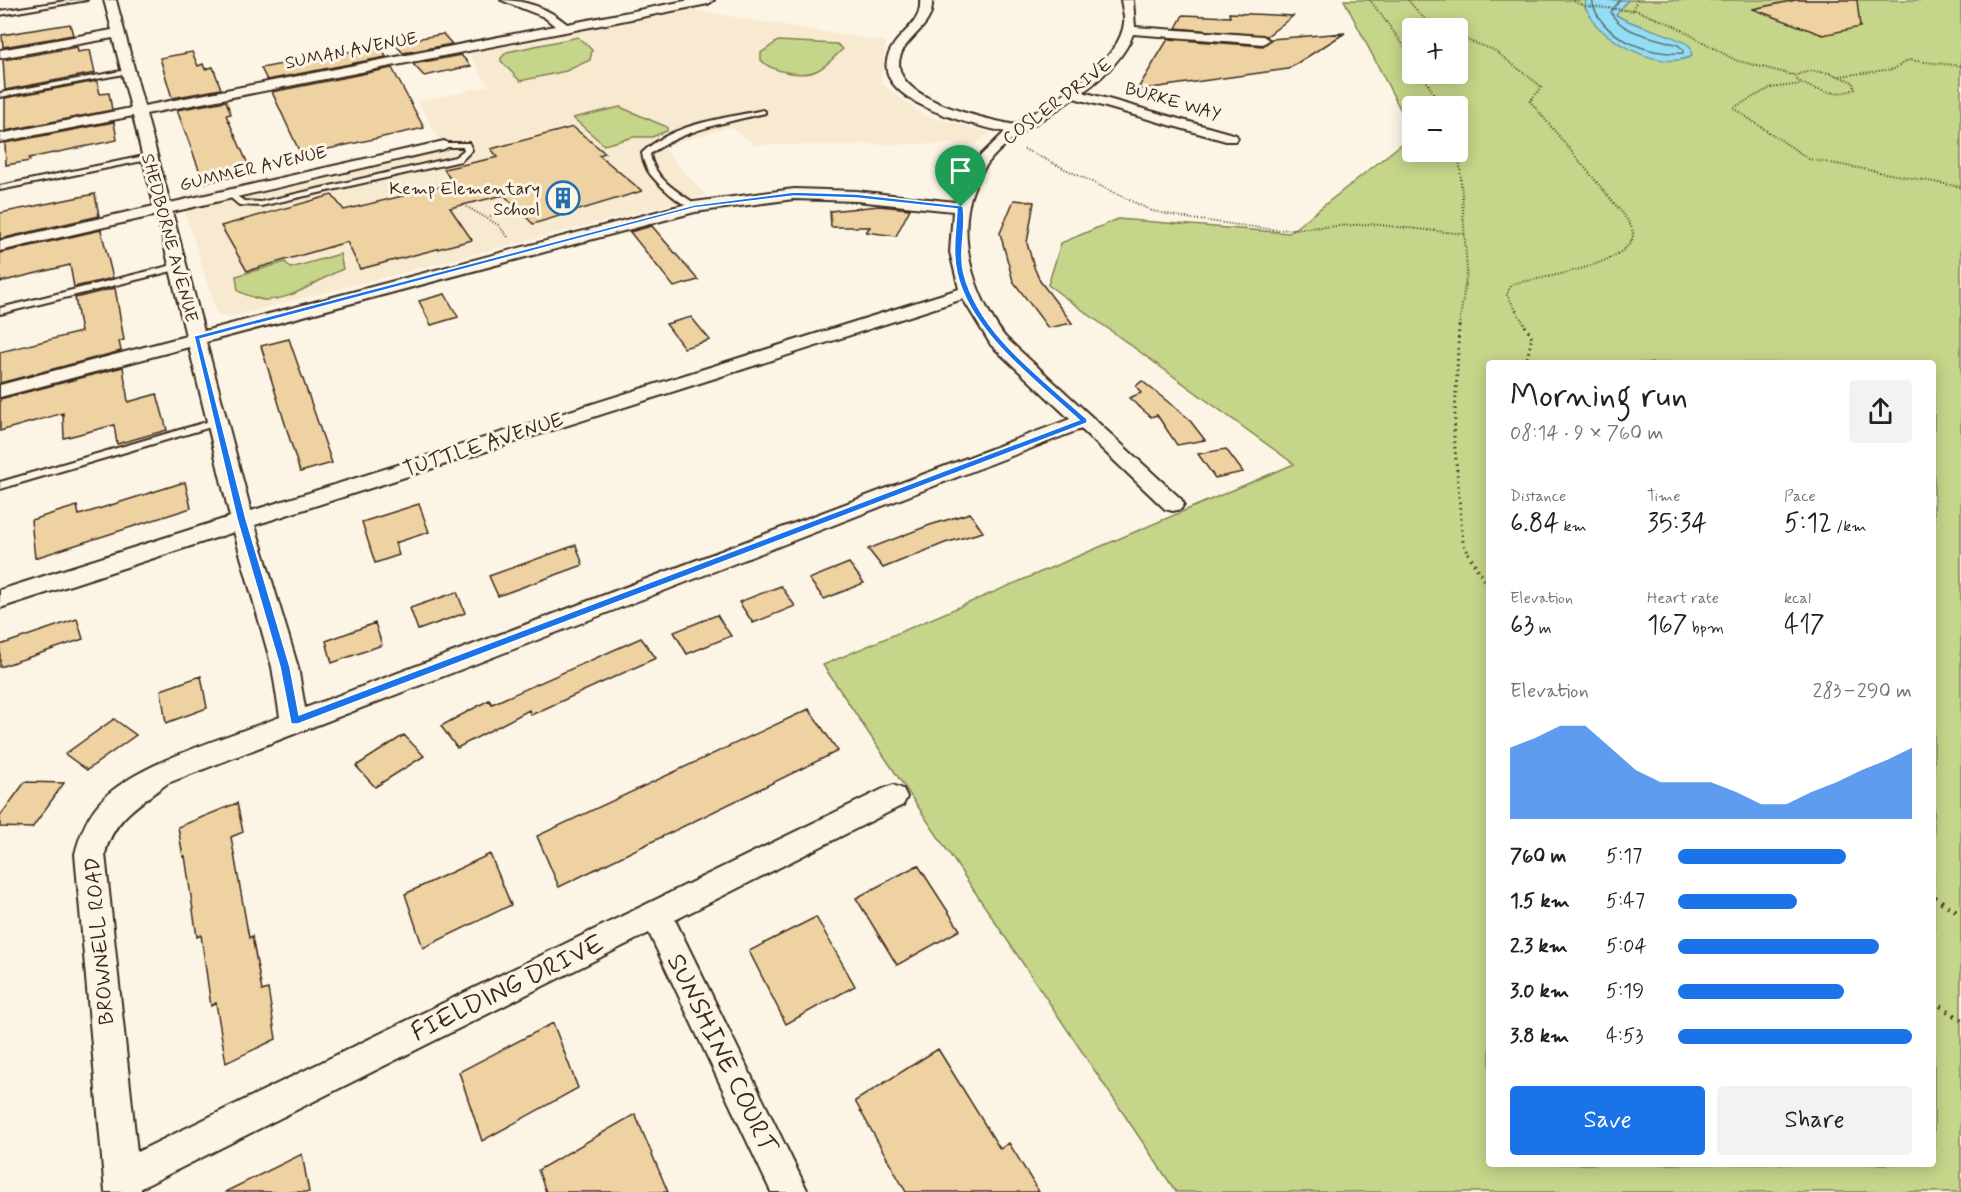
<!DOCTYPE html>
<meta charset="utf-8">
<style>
body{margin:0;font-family:Mynerve,sans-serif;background:#f2f2f2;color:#202124;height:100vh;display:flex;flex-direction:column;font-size:22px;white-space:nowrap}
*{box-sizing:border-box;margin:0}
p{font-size:20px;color:#757577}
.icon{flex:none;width:33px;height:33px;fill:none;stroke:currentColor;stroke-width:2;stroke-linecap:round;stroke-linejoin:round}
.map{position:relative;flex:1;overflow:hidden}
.side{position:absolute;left:1486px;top:360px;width:450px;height:807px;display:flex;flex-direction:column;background:#fff;border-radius:6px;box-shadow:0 3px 15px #0003}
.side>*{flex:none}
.controls{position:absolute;left:1402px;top:18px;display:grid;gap:12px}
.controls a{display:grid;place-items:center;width:66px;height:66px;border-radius:6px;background:#fff;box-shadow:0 3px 15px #0003;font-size:30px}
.pin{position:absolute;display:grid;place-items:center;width:51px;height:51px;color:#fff;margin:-62px -26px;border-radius:50% 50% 50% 0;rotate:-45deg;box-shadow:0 0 6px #0007}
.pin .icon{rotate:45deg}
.round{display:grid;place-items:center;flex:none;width:63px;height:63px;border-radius:6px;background:#f2f2f2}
.overview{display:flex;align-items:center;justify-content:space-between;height:102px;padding:0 24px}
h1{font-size:33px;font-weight:600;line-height:45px}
.metrics{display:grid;grid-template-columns:repeat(3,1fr);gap:9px;height:102px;padding:6px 24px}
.metrics div{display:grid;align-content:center}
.metrics b{font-size:26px;font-weight:600}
.metrics small{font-size:16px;font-weight:400}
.metrics p{font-size:16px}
.chart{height:168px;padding:12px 24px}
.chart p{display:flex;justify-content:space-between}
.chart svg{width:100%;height:108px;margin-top:6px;fill:#1a73e8;opacity:.7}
.cta{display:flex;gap:12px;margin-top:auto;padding:12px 24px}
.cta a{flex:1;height:69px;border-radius:6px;background:#1a73e8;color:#fff;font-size:24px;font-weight:600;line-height:69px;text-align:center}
.cta a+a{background:#f2f2f2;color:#202124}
ul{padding:0 24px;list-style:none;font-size:20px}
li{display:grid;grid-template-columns:96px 72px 1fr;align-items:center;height:45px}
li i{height:15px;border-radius:8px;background:#1a73e8}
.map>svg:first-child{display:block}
</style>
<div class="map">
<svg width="1961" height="1192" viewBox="0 0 1961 1192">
<rect width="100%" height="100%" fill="#fcf5e5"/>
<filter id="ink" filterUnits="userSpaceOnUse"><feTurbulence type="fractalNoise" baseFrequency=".0167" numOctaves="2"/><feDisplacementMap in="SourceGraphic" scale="12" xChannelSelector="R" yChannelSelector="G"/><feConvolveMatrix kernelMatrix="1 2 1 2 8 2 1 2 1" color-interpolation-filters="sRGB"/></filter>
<g filter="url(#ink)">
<path fill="#f8ead1" d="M687 9 886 42 881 83 923 115 992 133 975 144 755 145 730 127 662 147 706 195 233 316 217 315 180 196 439 140 418 102 488 86 468 52Z"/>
<path fill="#c5d589" stroke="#808054" stroke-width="1.5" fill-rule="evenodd" d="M1344 0H1961V1192H1176L823 665 1294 464 1048 285 1061 243 1118 219 1289 233 1413 135V152H1458V106H1413V134ZM1413 28H1458V74H1413ZM1490 363H1934V1164H1490Z
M578 37 592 50 590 60 566 71 520 81 501 61V58L507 52Z
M778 41 837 44 843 49C836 55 827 66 818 70 804 78 771 72 761 60V53Z
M620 107 667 127V131L652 137H634L604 145 573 118Z
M340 254 343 269C318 279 294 300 265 300 257 300 245 294 238 291L236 276 285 262 291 268Z"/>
<path fill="#93def5" stroke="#70969f" stroke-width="1.5" d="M1586 0H1628L1616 15C1640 29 1668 31 1690 46L1692 56C1663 70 1620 48 1598 27 1592 22 1591 13 1585 8Z"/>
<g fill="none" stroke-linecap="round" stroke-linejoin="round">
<path stroke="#5e7274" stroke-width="1.5" d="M1592 0C1599 37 1649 56 1683 53V49L1678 45C1658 38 1619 33 1611 12L1620 0"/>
</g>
<path fill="#efd2a2" stroke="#3b2a1e" stroke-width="1.5" d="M1796 0H1857L1860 27 1823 35 1753 9Z
M1229 13 1293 16 1267 36 1176 28 1183 15 1230 17Z
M70 24 73 35 3 47 2 35Z
M1345 33 1288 69 1137 90 1168 39 1263 46 1271 39Z
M443 34 452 44 403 53 394 43Z
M380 46 386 57 267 80 261 68Z
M77 47 78 52 90 50 95 73 5 90 3 60Z
M192 52 198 66 203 64 205 69 213 67 221 89 172 98 160 58Z
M461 55 471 66 424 76 413 64Z
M392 68 424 128 301 155 272 92Z
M97 81 100 94 109 93 112 110 5 131V98Z
M226 101 231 114 226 115 252 173 204 183 177 110Z
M114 122 117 140 29 158 30 161 6 165 5 143Z
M573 127 605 153 599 155 642 191 533 224 504 195 450 208 472 240 360 269 347 242 247 271 221 226 332 195 344 210 453 184 444 169 498 157 491 149Z
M95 194 99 216 0 239V213Z
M1014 200 1034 202 1027 243 1034 267 1040 281 1072 323 1048 328 1013 281 1000 233Z
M879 206 910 209 896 236 866 232 870 227H831L830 211Z
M652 226 698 280 674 287 630 232Z
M101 230 113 278 74 287 70 265 0 282V253Z
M115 288 124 340 119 341 121 351 0 383V352L81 332 75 298Z
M445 294 458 317 431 325 419 301Z
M691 317 710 340 684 348 666 324Z
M289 339 332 463 300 472 261 346Z
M123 367 128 402 157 394 167 430 117 444 114 425 64 438 63 413 0 431V399Z
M1142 381 1188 418 1205 440 1177 445 1157 415 1151 417 1129 398 1141 393 1136 386Z
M1226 449 1243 472 1215 478 1198 454Z
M185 482 191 508 35 558 31 520 77 506 79 515Z
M419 504 429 532 395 543 399 555 375 563 362 522Z
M970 513 983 532 945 543 883 568 868 549 930 525Z
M576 545 583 565 498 596 489 576Z
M849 563 864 583 824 599 809 579Z
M781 586 795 606 753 623 739 602Z
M457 592 465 613 418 630 410 608Z
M717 615 731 636 687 654 674 632Z
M77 619 83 639 0 667V645Z
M375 623 382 645 332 663 326 641Z
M641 638 656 658 531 715 529 710 457 748 441 726 489 700 492 704Z
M201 676 207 708 166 723 161 690Z
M809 709 838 751 559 887 537 836Z
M114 719 136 735 87 770 65 754Z
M404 735 424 756 375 787 356 766Z
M25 782 64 783 32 828 0 827V816Z
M237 803 243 832 231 837 249 938 252 936 262 991 268 989 276 1039 226 1063 216 1003 211 1006 201 935 197 937 185 856 183 857 178 827Z
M490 854 511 905 423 948 405 894Z
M918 865 960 930 897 965 856 898Z
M816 917 855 986 786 1024 749 951Z
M553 1023 578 1088 482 1141 459 1072Z
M938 1049 1000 1149 1009 1143 1039 1192H906L855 1101Z
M635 1114 668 1192H546L538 1170Z
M302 1154 309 1192H225Z"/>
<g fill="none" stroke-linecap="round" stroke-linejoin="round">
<defs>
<path id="service" d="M73 0H87L0 15V11Z
M127 70 129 71V73L0 97V93Z
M763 110 765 111V113C725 123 684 129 650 154 654 179 677 191 697 205V209C684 209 655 182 648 171 645 165 643 160 642 153 673 123 723 119 763 110Z
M441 143H469L472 150 461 161 261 206 239 205 225 193 229 191 244 201 261 202 455 157 464 150 463 147H441Z
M149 155 153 157 152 159 0 190V186Z
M177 264 180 265V269L0 314V308Z
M217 419 222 422 221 424 0 489V482Z"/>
<path id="minor" d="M104 0H116L144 106 555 26 544 17 501 0C526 0 548 8 567 24L690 0H714L708 4 146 114 170 203 444 141 451 145 444 149 172 212 204 331 694 202 794 189 856 191 955 202 974 162 1005 132C973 125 858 99 893 46 903 30 922 22 920 0H932C934 24 914 32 903 50 877 97 986 119 1015 125 1047 104 1119 66 1124 23 1125 16 1122 7 1121 0H1133L1135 27 1263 36 1269 40 1263 44 1133 34C1124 58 1103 77 1083 92L1236 135 1238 138 1236 141H1226L1074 98C1047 118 1014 133 992 158 947 211 968 287 1005 337L1181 499 1184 504 1181 509 1173 511 1165 509 1081 429 168 783C140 804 113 818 105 854L137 1152 883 789 893 785 903 789 907 797 903 805 675 920 808 1192H771L649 933 141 1188V1192H105L75 854C80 834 87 816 101 801 136 763 231 736 280 717L272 667 234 532 0 608V590L230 517 189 347 0 397V385L186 336 157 215 0 251V241L154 206 133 116 0 142V134L131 108 113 38 0 58V50L112 30ZM794 199 856 201 953 211 950 252 959 289 251 511 206 342 695 212ZM963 299 991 345 1070 419 305 708 298 667 255 525Z"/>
</defs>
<use href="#service" stroke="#3b2a1e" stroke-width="4"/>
<use href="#minor" stroke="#3b2a1e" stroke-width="4"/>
<path stroke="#3b2a1e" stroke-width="2" stroke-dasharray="1 2" stroke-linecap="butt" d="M1370 0 1413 58
M1408 0 1432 28
M1571 0 1585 6 1635 11
M1637 0 1633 9 1673 25 1735 60 1797 76
M1458 37 1494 50 1542 87 1530 101 1623 214C1627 220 1633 227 1633 235 1631 265 1535 279 1511 284L1507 295 1526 327
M1811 71 1830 73 1853 82 1855 89C1836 97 1814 91 1797 80L1798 74Z
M1422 74 1441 106
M1840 76 1894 69 1908 60 1961 66
M1802 84 1770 88 1733 108 1809 159 1961 187
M1458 137 1467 270 1459 327
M1024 149 1152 211 1192 219 1277 230 1370 224 1465 234
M464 205 498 225 508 237
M490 217 518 209"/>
<path stroke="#3b2a1e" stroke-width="3" stroke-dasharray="1.5 4" stroke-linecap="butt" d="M1459 326 1454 437 1463 543 1469 554
M1525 326 1532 337 1526 363"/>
<path stroke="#3b2a1e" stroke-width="4" stroke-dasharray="1.5 4.5" stroke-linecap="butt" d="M1468 553 1490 590"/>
<path stroke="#3b2a1e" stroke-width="5" stroke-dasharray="2 6" stroke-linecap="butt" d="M1934 897 1961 914
M1934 1001 1961 1020"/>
<use href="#service" fill="#fcf5e5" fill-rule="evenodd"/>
<use href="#minor" fill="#fcf5e5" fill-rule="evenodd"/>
</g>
</g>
<path fill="#1a73e8" stroke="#fff" stroke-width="1.5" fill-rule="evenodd" d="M794 192 856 194 963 206C967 228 958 251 964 274 980 335 1043 379 1087 419V423L298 724H291L280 667 237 519 194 336 694 205ZM794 196 856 198 957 209C956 230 952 252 957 273 970 332 1036 381 1079 420L299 715 290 667 246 519 200 339 694 208Z"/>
<defs>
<symbol id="building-ring" viewBox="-11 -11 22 22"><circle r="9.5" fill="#fcf5e5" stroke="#1f6fb2" stroke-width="1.5"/><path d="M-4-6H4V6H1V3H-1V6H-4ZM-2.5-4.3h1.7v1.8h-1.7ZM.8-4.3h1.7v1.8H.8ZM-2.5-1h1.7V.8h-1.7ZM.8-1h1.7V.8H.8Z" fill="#1f6fb2"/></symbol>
</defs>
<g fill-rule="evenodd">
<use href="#building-ring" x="544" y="179" width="38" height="38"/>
</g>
<g text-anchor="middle" stroke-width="6" stroke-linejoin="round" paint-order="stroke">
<g font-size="18" fill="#3b2a1e" stroke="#fcf5e5">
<text transform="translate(351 50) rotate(-11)" y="6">SUMAN AVENUE</text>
<text transform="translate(1057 101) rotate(-37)" y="6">COSLER DRIVE</text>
<text transform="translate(1173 101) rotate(16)" y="6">BURKE WAY</text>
<text transform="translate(253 168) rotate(-13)" y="6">GUMMER AVENUE</text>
<text transform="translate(170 238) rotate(75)" y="6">SHEDBORNE AVENUE</text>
</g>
<g font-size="18" fill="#3b2a1e" stroke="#fcf5e5" text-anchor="end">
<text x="540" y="194">Kemp Elementary<tspan x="540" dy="21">School</tspan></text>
</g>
<g font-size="21" fill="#3b2a1e" stroke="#fcf5e5">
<text transform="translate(483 444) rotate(-18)" y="7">TUTTLE AVENUE</text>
<text transform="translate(99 941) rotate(-95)" y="7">BROWNELL ROAD</text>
</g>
<g font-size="26" fill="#3b2a1e" stroke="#fcf5e5">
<text transform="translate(507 987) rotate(-26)" y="9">FIELDING DRIVE</text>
<text transform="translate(723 1053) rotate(64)" y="9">SUNSHINE COURT</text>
</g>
</g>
</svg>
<div class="controls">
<a>+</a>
<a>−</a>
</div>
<div class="pin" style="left:961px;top:207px;background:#1e9e55"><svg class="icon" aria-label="arrive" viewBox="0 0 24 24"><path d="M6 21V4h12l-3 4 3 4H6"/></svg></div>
<section class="side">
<div class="overview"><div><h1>Morning run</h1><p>08:14 · 9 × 760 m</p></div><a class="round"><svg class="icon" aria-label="share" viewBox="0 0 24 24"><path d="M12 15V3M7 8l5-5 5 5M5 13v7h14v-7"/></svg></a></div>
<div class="metrics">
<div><p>Distance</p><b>6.84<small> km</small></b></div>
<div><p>Time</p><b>35:34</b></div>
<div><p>Pace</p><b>5:12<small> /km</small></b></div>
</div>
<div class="metrics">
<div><p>Elevation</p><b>63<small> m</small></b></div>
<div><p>Heart rate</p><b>167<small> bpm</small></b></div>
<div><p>kcal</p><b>417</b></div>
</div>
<div class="chart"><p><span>Elevation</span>283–290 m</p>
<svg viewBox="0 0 160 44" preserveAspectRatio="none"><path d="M0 44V15L10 11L20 6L30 6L40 15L50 24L60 29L70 29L80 29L90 33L100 38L110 38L120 33L130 29L140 24L150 20L160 15V44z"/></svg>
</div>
<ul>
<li><b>760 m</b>5:17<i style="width:72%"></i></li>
<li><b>1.5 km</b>5:47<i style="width:51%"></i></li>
<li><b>2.3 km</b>5:04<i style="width:86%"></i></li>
<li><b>3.0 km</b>5:19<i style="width:71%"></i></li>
<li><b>3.8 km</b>4:53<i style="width:100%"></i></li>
</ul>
<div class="cta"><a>Save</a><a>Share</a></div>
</section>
</div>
